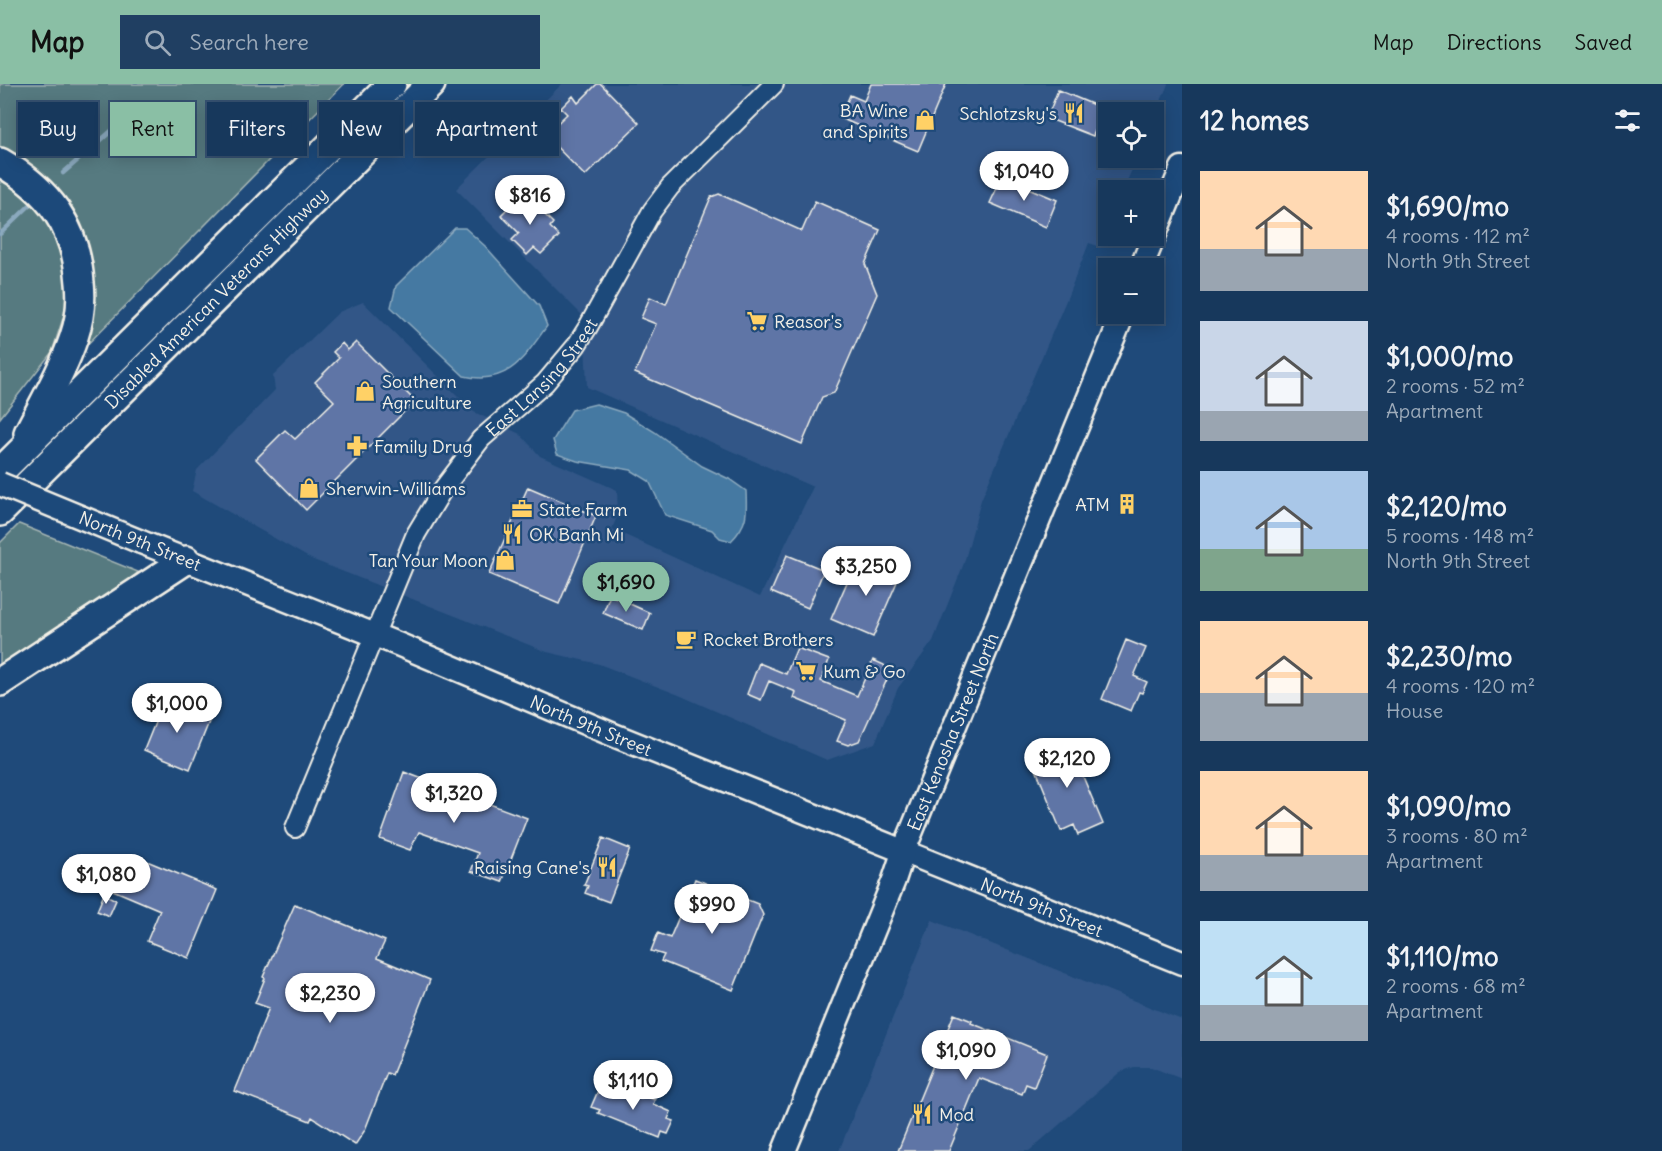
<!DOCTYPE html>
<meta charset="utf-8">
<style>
body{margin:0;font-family:Delius,sans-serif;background:#203f62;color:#f1f3f6;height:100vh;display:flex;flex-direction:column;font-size:22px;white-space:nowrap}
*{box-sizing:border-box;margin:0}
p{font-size:20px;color:#9eacbb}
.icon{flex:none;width:33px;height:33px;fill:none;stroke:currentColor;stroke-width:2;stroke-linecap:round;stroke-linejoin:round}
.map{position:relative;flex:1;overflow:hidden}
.panel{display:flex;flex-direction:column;background:#17385c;width:480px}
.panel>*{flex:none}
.banner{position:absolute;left:18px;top:18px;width:570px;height:54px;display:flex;gap:12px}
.controls{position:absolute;left:1098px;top:18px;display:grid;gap:12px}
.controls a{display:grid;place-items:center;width:66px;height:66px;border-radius:0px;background:#17385c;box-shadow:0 3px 15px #0003,0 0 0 2px #365272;font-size:30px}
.price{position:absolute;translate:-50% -51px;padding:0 14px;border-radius:21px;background:#fff;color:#222;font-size:20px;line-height:39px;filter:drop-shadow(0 2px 3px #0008)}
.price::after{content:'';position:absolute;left:50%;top:36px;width:18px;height:14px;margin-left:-9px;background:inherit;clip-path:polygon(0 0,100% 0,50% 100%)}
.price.active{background:#8abfa5;color:#111}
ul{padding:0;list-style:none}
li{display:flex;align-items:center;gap:18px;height:150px;padding:0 18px}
li span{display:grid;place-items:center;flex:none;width:168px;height:120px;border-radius:0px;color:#555}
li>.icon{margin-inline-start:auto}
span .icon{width:72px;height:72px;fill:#fffc;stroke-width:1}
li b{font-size:26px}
h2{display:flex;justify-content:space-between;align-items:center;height:72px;padding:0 18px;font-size:26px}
.tag{padding:0 21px;border-radius:0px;background:#17385c;box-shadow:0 3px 15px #0003,0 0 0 2px #365272;font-size:21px;line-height:54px}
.tag.active{background:#8abfa5;color:#111}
header{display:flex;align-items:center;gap:36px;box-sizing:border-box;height:84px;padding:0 30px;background:#8abfa5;color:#111}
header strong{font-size:28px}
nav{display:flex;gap:33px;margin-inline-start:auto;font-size:21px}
.search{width:420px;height:54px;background:#203f62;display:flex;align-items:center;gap:15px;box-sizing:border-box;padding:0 21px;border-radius:0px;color:#9eacbb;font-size:22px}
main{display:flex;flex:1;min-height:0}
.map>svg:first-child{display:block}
.built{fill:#325787}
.green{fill:#577a80;stroke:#a6b6b4;stroke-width:1.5}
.water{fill:#4579a2;stroke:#8ba9be;stroke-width:1.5}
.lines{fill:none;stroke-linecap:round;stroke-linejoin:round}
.stream{stroke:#8ba9be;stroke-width:4.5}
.building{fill:#5f75a6;stroke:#f4f1e8;stroke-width:1.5}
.minor-casing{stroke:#f4f1e8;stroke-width:22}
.major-casing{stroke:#f4f1e8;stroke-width:27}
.highway-casing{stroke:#f4f1e8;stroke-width:32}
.minor{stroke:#1f4a7a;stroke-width:18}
.major{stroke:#1f4a7a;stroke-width:22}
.highway{stroke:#1f4a7a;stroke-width:27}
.major-bridge-casing{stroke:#f4f1e8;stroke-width:27;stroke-linecap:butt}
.major-bridge{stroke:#1f4a7a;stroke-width:22}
.labels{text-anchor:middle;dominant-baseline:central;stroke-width:5;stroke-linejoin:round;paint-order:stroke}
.poi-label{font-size:18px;fill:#f4f1e8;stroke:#1f4a7a;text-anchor:start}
.street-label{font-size:18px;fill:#f4f1e8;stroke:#1f4a7a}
</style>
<header>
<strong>Map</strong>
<div class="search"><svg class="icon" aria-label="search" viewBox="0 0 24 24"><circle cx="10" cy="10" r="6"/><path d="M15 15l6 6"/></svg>Search here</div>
<nav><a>Map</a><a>Directions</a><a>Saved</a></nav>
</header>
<main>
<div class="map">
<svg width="1182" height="1067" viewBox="0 0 1182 1067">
<rect width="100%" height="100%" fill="#1f4a7a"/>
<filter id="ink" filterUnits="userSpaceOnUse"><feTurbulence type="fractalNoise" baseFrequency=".0167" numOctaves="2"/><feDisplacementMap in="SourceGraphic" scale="12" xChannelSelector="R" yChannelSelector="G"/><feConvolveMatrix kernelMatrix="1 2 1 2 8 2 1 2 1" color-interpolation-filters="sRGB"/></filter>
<g filter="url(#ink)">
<path class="built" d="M562 0H1168L1154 34V28H1108V74H1137L1123 106H1108V144L1101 163 1089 159 1067 214 981 416 964 479 933 557 898 604 875 659 827 676 679 611 599 580 547 568 311 475 192 407 197 386 275 306 273 292 339 228 363 218 474 328 520 350 540 372 617 406 618 430 612 445 760 513 813 403 587 303 584 233 456 105Z
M932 836 1182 936V995L1151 983H1134L1120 988 1029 1067H839Z"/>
<path class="green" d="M0 0H344L72 276 85 176 0 71Z
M0 96 20 107 48 138 68 186 65 228 52 268 0 334Z
M19 440 138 488 127 500 0 584V459Z"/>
<path class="water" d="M455 144H465L485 162 539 222 547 242C524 274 508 302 464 292L391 223 396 202Z
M596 320 624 329 655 348 702 382 729 395 746 407C747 429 748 440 731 457L720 454 712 446 665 431 649 397 631 386 577 377 557 370 553 356 572 326Z"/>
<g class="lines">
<path class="stream" d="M63 89 139 23
M0 150 29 122"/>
</g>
<path class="building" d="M597 0H601L639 39 585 92 545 51 567 30 561 24 573 12 578 19Z
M871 0H946L918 67 840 34 850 11 864 17Z
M1058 6 1099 23 1097 28 1102 30 1093 52 1047 34Z
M1002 93 1057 116 1046 143 990 119Z
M523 109 553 139 550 143 559 152 541 170 534 164 527 171 512 156 519 149 501 131Z
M719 110 802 147 815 117 880 146 865 180 877 210 834 309 822 313 802 360 635 289 656 240 641 234 650 213 666 220 711 113Z
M356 258 415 317 306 426 256 375 285 346 295 355 334 317 315 298 339 274 333 268 342 259 348 266Z
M528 403 596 432 559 520 489 490Z
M787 471 824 486 808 524 771 508Z
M858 473 900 491 873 553 831 535Z
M610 511 650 529 643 546 603 529Z
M1126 556 1146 564 1134 592 1147 598 1142 609 1139 608 1131 627 1102 615Z
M797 564 829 576 821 597 857 612 873 576 884 581 889 591 859 657 848 661 837 657 846 636 794 614 796 608 769 597 761 616 747 610 759 579 786 590Z
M165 614 211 633 190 685 144 666Z
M1068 657 1103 740 1078 751 1074 741 1061 747 1031 673Z
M404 688 527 734 502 798 471 787 478 769 419 748 410 766 380 755Z
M603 754 630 765 609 818 585 809 588 802 584 801Z
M142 775 217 806 189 874 147 857 160 826 113 806 120 789 134 795Z
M695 795 758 820 763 831 733 906 661 877 664 871 651 867 658 849 670 854Z
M104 810 116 816 109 832 97 827Z
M295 820 385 857 377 874 430 896 392 991 387 989 365 1046 355 1061 312 1033 310 1037 235 1007 269 924 255 919 265 894 263 893Z
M954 930 972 937 971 939 1047 970 1034 1003 1026 1000 1022 1010 979 994 949 1067H898Z
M601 1000 609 1003 610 1001 641 1014 642 1011 655 1016 653 1020 671 1028 668 1035 674 1037 668 1050 662 1048 660 1054 598 1029 600 1026 591 1023Z"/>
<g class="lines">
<g class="minor-casing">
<g id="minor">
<path id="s1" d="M295 744 416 450 443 405 481 355 545 299 576 262 588 243 652 127 670 103 774 0"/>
</g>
</g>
<g class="major-casing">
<g id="major">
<path d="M1141 184 1182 84"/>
<path id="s2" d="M141 458 400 561 611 650 1182 879"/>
<path id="s3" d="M784 1067 894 796 904 766 1123 230"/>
</g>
</g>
<g class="highway-casing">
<g id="highway">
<path d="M0 78C49 106 76 142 80 199 82 217 80 235 74 253 63 286 44 318 28 349"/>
<path d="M0 388 392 0"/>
<path id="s4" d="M0 428 431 0"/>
<path d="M0 598 186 476"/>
</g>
</g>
<use href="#minor" class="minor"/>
<use href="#major" class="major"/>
<use href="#highway" class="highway"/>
<g class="major-bridge-casing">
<path id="major-bridge" d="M0 400 141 458"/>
</g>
<use href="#major-bridge" class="major-bridge"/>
</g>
</g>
<defs>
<g id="restaurant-bare" transform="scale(1.62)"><path d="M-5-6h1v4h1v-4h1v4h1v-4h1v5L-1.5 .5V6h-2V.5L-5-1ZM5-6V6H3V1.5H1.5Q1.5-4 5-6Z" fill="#ffd166" stroke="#1f4a7a" stroke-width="2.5" paint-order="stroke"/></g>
<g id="shop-bare" transform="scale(1.62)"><path d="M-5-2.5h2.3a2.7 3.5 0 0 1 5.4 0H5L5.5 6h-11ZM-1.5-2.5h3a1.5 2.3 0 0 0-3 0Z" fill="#ffd166" stroke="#1f4a7a" stroke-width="2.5" paint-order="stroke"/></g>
<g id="supermarket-bare" transform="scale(1.62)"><path d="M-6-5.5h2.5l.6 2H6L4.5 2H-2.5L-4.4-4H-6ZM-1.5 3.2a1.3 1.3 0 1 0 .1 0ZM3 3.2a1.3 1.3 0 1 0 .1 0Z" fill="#ffd166" stroke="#1f4a7a" stroke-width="2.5" paint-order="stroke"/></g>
<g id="pharmacy-bare" transform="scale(1.62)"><path d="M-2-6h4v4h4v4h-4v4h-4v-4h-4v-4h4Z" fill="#ffd166" stroke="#1f4a7a" stroke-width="2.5" paint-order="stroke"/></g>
<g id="building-bare" transform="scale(1.62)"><path d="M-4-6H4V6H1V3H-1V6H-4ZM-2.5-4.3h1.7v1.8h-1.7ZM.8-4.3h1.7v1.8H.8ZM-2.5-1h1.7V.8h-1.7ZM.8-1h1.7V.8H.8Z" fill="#ffd166" stroke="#1f4a7a" stroke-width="2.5" paint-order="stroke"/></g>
<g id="office-bare" transform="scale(1.62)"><path d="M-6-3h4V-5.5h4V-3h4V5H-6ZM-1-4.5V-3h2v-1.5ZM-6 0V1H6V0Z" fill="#ffd166" stroke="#1f4a7a" stroke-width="2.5" paint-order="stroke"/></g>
<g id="cafe-bare" transform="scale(1.62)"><path d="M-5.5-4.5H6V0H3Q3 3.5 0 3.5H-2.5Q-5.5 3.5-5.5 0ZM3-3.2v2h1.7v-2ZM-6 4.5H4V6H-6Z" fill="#ffd166" stroke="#1f4a7a" stroke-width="2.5" paint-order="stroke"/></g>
</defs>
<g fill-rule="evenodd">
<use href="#restaurant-bare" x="1074" y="29"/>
<use href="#shop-bare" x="925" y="36"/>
<use href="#supermarket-bare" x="757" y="237"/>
<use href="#shop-bare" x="365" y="307"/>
<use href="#pharmacy-bare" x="357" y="362"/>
<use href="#shop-bare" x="309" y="404"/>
<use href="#building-bare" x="1127" y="420"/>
<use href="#office-bare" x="522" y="425"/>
<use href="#restaurant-bare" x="512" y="450"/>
<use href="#shop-bare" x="505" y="476"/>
<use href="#cafe-bare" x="686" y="555"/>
<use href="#supermarket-bare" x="806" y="587"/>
<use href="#restaurant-bare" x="607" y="783"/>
<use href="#restaurant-bare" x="922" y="1030"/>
</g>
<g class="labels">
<g class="poi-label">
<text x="908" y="26" text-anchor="end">BA Wine<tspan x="908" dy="21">and Spirits</tspan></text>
<text x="1057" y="29" text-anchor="end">Schlotzsky's</text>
<text x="774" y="237">Reasor's</text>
<text x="382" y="297">Southern<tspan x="382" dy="21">Agriculture</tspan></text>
<text x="374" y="362">Family Drug</text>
<text x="326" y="404">Sherwin-Williams</text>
<text x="1110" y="420" text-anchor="end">ATM</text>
<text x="539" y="425">State Farm</text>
<text x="529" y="450">OK Banh Mi</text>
<text x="488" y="476" text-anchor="end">Tan Your Moon</text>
<text x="703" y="555">Rocket Brothers</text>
<text x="823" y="587">Kum &amp; Go</text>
<text x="590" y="783" text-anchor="end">Raising Cane's</text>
<text x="939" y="1030">Mod</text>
</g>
<g class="street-label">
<text stroke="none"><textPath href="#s4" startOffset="304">Disabled American Veterans Highway</textPath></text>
<text stroke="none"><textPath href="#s1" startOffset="520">East Lansing Street</textPath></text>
<text transform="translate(140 457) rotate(22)">North 9th Street</text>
<text stroke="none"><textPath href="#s2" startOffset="486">North 9th Street</textPath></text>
<text stroke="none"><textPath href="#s3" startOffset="452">East Kenosha Street North</textPath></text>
<text stroke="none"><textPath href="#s2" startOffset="972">North 9th Street</textPath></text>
</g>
</g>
</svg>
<div class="controls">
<a><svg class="icon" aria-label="locate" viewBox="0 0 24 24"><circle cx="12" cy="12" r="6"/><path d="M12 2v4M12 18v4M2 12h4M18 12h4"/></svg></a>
<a>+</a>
<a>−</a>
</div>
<b class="price" style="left:1024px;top:118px">$1,040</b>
<b class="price" style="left:530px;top:142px">$816</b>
<b class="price" style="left:866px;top:513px">$3,250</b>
<b class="price active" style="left:626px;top:529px">$1,690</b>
<b class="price" style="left:177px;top:650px">$1,000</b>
<b class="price" style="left:1067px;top:705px">$2,120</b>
<b class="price" style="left:454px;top:740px">$1,320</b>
<b class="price" style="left:106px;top:821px">$1,080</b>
<b class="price" style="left:712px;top:851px">$990</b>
<b class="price" style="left:330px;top:940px">$2,230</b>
<b class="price" style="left:966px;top:997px">$1,090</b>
<b class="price" style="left:633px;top:1027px">$1,110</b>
<div class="banner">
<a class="tag">Buy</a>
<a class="tag active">Rent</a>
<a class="tag">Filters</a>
<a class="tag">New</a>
<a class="tag">Apartment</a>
</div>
</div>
<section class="panel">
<h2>12 homes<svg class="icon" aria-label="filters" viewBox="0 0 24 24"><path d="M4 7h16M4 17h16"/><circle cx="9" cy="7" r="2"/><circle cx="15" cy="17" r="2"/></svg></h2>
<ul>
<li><span style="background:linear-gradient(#ffd9b3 65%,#9aa5b1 0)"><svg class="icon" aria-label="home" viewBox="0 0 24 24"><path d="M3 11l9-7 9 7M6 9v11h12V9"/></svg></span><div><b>$1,690/mo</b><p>4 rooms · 112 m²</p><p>North 9th Street</p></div></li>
<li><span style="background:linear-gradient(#c9d6e8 75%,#9aa5b1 0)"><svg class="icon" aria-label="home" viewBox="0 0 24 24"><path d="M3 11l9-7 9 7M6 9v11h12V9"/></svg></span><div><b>$1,000/mo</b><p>2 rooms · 52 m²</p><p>Apartment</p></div></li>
<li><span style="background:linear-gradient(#a9c7e8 65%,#7fa58c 0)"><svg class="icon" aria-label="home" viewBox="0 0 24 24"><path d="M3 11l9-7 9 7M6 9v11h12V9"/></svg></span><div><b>$2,120/mo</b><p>5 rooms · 148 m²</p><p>North 9th Street</p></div></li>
<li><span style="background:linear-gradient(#ffd9b3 60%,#9aa5b1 0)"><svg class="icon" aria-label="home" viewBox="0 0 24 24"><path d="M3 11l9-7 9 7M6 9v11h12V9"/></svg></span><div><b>$2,230/mo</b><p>4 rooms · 120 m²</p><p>House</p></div></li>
<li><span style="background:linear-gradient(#ffd9b3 70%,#9aa5b1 0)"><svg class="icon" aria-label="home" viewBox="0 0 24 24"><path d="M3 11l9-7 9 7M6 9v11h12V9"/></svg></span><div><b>$1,090/mo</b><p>3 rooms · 80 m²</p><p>Apartment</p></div></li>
<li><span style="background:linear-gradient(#bfe0f5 70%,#9aa5b1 0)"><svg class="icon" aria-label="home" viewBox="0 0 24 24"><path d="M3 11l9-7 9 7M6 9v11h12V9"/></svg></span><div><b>$1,110/mo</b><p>2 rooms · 68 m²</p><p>Apartment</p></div></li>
</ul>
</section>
</main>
